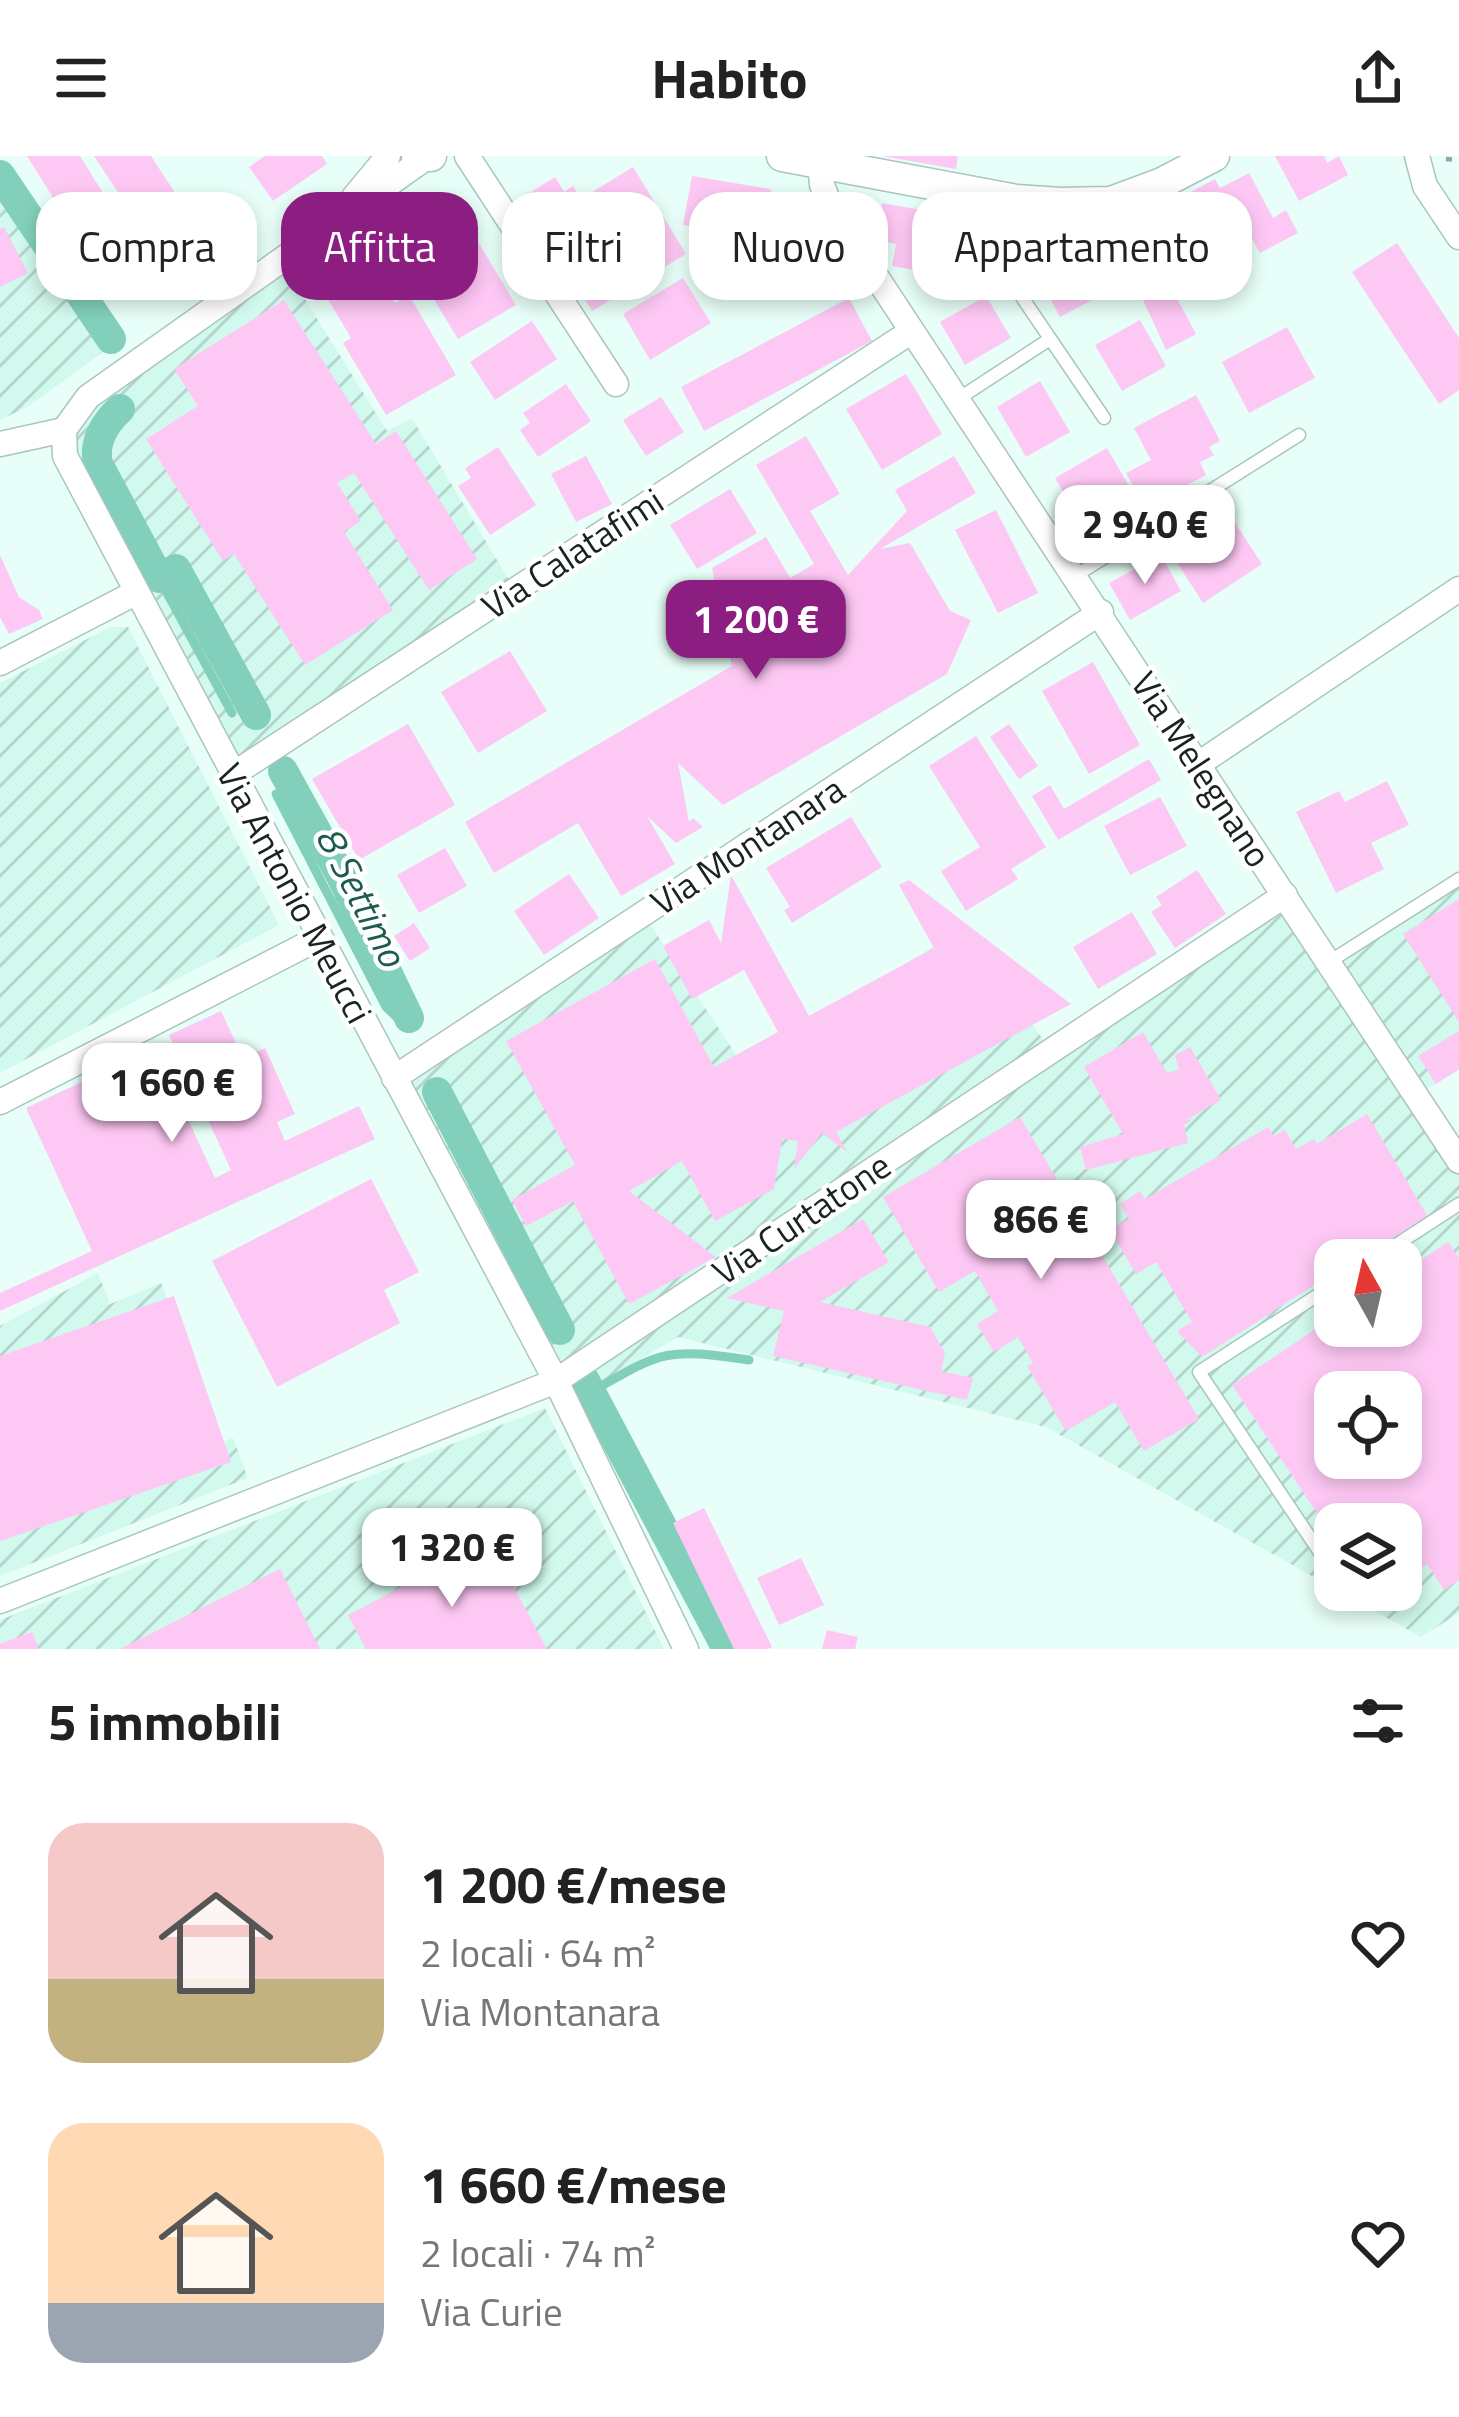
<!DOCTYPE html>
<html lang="it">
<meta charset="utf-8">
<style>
body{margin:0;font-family:"Titillium Web",sans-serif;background:#f6f6f6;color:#222;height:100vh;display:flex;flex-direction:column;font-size:45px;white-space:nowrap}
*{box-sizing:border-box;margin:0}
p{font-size:39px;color:#767676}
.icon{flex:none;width:66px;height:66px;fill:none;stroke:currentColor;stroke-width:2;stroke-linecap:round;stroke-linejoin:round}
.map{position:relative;height:1493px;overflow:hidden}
.drawer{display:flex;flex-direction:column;background:#fff;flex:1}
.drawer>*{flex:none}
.top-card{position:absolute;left:36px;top:36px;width:1389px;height:108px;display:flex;gap:24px}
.needle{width:78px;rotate:352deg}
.fabs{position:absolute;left:1314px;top:1083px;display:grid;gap:24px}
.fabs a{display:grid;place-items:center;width:108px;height:108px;border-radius:24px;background:#fff;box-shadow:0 6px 18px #0003;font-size:60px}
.price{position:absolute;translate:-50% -102px;padding:0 27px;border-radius:24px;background:#fff;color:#222;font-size:39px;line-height:78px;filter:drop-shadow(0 3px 6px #0008)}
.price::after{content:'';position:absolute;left:50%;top:72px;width:36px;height:27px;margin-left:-18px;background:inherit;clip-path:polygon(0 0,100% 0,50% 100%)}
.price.selected{background:#8c1e81;color:#fff}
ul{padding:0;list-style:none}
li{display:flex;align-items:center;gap:36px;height:300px;padding:0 48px}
li span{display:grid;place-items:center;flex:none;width:336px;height:240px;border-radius:36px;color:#555}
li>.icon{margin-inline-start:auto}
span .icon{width:144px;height:144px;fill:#fffc;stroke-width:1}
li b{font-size:51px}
h2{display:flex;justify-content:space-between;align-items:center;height:144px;padding:0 48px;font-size:51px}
.pill{padding:0 42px;border-radius:36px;background:#fff;box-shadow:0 6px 18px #0003;font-size:42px;line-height:108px}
.pill.selected{background:#8c1e81;color:#fff}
header{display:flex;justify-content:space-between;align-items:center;height:156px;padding:0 48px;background:#fff;font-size:54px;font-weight:700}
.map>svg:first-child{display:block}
.industrial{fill:url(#industrial-furrows);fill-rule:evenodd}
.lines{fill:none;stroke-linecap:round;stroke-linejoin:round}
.stream{stroke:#82d0bb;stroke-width:9}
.canal{stroke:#82d0bb;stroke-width:30}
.building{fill:#fec8f4;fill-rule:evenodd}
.service-casing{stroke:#a9c6bd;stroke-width:15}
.minor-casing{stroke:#a9c6bd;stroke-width:27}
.tertiary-casing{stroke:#a9c6bd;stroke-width:33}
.path{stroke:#92a5a0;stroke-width:4.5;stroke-dasharray:6 9;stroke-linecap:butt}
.service{stroke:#fff;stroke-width:12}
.minor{stroke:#fff;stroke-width:24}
.tertiary{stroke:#fff;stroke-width:30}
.labels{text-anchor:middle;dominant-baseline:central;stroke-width:9;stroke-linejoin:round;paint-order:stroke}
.street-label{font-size:36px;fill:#192421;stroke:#fff}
.water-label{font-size:39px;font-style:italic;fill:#1c5b4d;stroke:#fff}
</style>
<header><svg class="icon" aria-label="menu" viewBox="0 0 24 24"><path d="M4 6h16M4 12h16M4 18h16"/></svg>Habito<svg class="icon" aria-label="share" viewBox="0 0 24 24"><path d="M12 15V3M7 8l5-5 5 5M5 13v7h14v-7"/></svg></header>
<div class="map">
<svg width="1459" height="1493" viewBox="0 0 1459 1493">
<defs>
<pattern id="industrial-furrows" width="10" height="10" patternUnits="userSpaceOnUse" patternTransform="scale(3)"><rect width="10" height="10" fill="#d2f9ed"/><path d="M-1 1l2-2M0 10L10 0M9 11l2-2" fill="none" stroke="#b4d5cb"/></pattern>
</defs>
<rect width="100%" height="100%" fill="#e7fff8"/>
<path class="industrial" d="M0 28 107 193 29 250 0 264Z
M285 111 387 275 412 262 509 424 234 609 82 320 71 277 84 255Z
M111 471H128L279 769 0 917V527Z
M1459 726V913L1424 935 1459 993V1457L1421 1481 1337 1434H1401V1368H1335V1433L1046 1271 678 1181 574 1242 406 927 650 768 746 914 964 770 1053 898 1286 749 1327 812ZM1335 1104H1401V1170H1335ZM1335 1236H1401V1302H1335Z
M98 1117 110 1148 161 1127 223 1286 233 1282 248 1322 0 1420V1170Z
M545 1252 664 1493H0V1464Z"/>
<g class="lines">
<path class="stream" d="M159 422 232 557
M276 638 386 851 401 865
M591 1236C664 1194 665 1192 749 1204"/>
<path class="canal" d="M0 19 111 183
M120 253C105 267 93 286 98 308L159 422 176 413 256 559
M283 615 341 720 409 862
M437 936 560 1174
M585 1225 727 1493"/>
</g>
<path class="building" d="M27 0H80L152 116 114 139Z
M94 0H151L205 83 166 109Z
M265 0H322L327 8 273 45 249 11Z
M882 0H958L956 13Z
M1275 0H1324L1327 7 1339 0 1348 19 1299 45Z
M633 11 686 98 592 155 523 41 555 21 564 36 573 30 581 43Z
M1249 17 1273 62 1286 54 1298 77 1260 97 1241 63 1216 76 1209 63 1151 94 1196 178 1166 194 1133 122 1060 161 1028 102 1055 87 1061 99 1084 86 1087 92 1215 23 1220 32Z
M692 20 770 33 782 52 780 63 792 66 817 106 776 131 743 79 683 69Z
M451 41 516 149 458 183 393 76Z
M882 47 985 65 977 105 964 103 961 122 892 110 896 88 875 84Z
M4 71 28 117 0 131V73Z
M1397 87 1459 182V234L1439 248 1352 116Z
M374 110 395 147 409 139 456 219 386 259 343 187 351 182 325 138Z
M683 122 711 167 650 204 623 158Z
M986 140 1011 182 965 209 940 166Z
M849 142 872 185 704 275 681 231Z
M284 144 376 288 396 275 477 403 429 434 354 317 337 327 361 365 344 376 393 454 305 509 234 398 223 405 146 283 198 250 174 213Z
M1140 164 1166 210 1122 235 1095 189Z
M532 165 557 203 495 244 470 206Z
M1287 171 1315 222 1249 257 1222 206Z
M906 218 942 278 882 314 846 253Z
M1040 225 1070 276 1026 301 997 251Z
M566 228 591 265 538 301 520 274 530 267 523 257Z
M1196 239 1220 285 1209 291 1214 299 1200 306 1206 319 1145 351 1126 317 1151 304 1134 272Z
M661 241 684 276 646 300 623 264Z
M806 280 840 338 810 355 848 419 907 355 895 334 954 300 976 337 880 393 910 387 950 455 971 464 947 518 723 649 678 607 689 666 693 662 703 671 676 687 647 660 675 708 621 740 578 667 494 717 465 666 732 510 712 412 766 381 790 422 814 408 756 309Z
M498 291 536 349 490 379 458 330 471 322 465 312Z
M1107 292 1144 356 1092 385 1055 322Z
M586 300 612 348 576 366 551 318Z
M730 333 757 377 697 413 670 369Z
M996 354 1038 437 998 457 955 374Z
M1235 367 1262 408 1203 447 1176 405Z
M0 399 19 441 39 454 43 463 9 478 0 461Z
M1161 399 1181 435 1130 464 1109 427Z
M510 495 547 555 478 597 441 536Z
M1093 506 1140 589 1089 618 1042 535Z
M408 568 455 649 359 704 312 623Z
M1009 568 1038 610 1019 623 990 581Z
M976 580 1046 691 1011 713 1018 723 966 755 941 715 980 691 929 610Z
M1149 603 1161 624 1058 684 1032 640 1050 629 1064 653Z
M1387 625 1409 669 1371 687 1384 713 1336 737 1296 656 1339 635 1345 646Z
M1160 641 1187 690 1130 719 1104 670Z
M851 661 882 711 792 767 784 754 790 751 766 712Z
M445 692 467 730 419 757 397 719Z
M1197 714 1226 758 1175 792 1151 756 1162 749 1156 741Z
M569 718 599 762 544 799 514 755Z
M731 719 809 860 934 792 899 729 909 724 1071 848 836 976 847 996 822 977 794 1013 798 985 782 983 774 1033 715 1065 682 1005 629 1035 716 1101 629 1148 573 1045 526 1070 512 1044 575 1009 506 885 655 803 714 911 778 876 744 814 692 843 663 790 709 764 721 787Z
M1459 743V866L1403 778Z
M1132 756 1157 798 1098 833 1073 791Z
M414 767 430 792 410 805 394 780Z
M221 855 243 902 265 892 295 958 277 966 285 985 359 950 375 983 0 1155V1137L92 1095 26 952 155 892 215 1022 231 1014 169 879Z
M1459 875V913L1436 928 1418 900Z
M1143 876 1167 917 1179 914 1175 899 1190 891 1221 944 1186 964 1193 963 1184 969 1188 987 1086 1014 1080 991 1123 978 1084 911Z
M1367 958 1428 1061 1355 1104H1335V1116L1202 1201 1177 1175 1192 1166 1156 1106 1136 1118 1110 1074 1129 1063 1120 1048 1140 1035 1145 1043 1268 971 1274 980 1285 974 1296 993 1314 983 1317 988Z
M1020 961 1199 1263 1144 1295 1115 1246 1066 1275 1027 1210 1033 1207 1018 1181 994 1196 977 1168 998 1155 975 1115 939 1136 883 1041Z
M371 1023 419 1116 384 1134 400 1167 277 1231 212 1105Z
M863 1063 889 1106 820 1146 930 1171 945 1197 941 1215 973 1222 967 1244 773 1200 784 1155 727 1142Z
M1448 1086 1459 1102V1424L1444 1434 1427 1408 1401 1425V1368H1335V1384L1232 1229 1335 1160V1170H1401V1117ZM1335 1236H1401V1302H1335Z
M174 1140 231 1306 0 1385V1200Z
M704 1352 772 1491 768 1493H734L673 1367Z
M489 1385 547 1493H366L348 1459Z
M801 1402 824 1449 779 1469 757 1422Z
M280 1413 320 1493H120Z
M827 1474 858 1481 855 1493H822Z
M32 1476 39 1493H0V1488Z"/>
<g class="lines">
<g class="service-casing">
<path id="service" d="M1009 122 1104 262
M958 243 1050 183
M1075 420 1299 279
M1329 806 1459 723
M1373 1104 1459 1048
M1335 1128 1199 1216 1321 1398 1335 1406
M1381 1434 1391 1440"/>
</g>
<g class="minor-casing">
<path id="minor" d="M467 0 616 228
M1417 0 1425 30 1459 81
M427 1 88 241 64 274 65 300 556 1225 686 1493
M820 7 822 29 831 52 1459 1005
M354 41 388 0
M0 288 64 274
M0 507 135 437
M1197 609 1459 433
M232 619 912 175
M394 922 1101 456
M0 946 319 782
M0 1445 556 1225 1285 739"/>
</g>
<g class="tertiary-casing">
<path id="tertiary" d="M417 0H431
M782 0 1016 44 1060 47 1111 46 1162 27 1214 0"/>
</g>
<path class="path" d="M1446 3 1459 4"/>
<use href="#service" class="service"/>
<use href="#minor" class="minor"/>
<use href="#tertiary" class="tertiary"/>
</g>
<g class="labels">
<g class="street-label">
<text transform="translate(572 397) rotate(-33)">Via Calatafimi</text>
<text transform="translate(1202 613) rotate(57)">Via Melegnano</text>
<text transform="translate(747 689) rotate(-33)">Via Montanara</text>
<text transform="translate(295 737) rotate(62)">Via Antonio Meucci</text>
<text transform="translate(801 1062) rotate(-34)">Via Curtatone</text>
</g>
<g class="water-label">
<text transform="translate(362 740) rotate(63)">8 Settimo</text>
</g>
</g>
</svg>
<div class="fabs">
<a><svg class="needle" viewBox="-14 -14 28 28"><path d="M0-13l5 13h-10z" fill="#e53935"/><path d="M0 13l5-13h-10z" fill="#767676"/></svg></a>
<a><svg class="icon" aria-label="locate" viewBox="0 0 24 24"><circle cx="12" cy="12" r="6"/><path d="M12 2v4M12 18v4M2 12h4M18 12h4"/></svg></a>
<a><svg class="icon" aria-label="layers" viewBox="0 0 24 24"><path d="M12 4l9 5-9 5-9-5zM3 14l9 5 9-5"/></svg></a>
</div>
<b class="price" style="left:1145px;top:431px">2 940 €</b>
<b class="price selected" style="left:756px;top:526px">1 200 €</b>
<b class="price" style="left:172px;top:989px">1 660 €</b>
<b class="price" style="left:1041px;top:1126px">866 €</b>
<b class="price" style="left:452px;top:1454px">1 320 €</b>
<div class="top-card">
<a class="pill">Compra</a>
<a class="pill selected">Affitta</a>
<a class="pill">Filtri</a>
<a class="pill">Nuovo</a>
<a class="pill">Appartamento</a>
</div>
</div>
<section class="drawer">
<h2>5 immobili<svg class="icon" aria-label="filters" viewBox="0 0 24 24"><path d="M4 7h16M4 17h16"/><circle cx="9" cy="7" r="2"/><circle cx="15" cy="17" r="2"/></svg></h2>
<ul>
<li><span style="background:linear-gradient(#f6c9c9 65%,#c2b280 0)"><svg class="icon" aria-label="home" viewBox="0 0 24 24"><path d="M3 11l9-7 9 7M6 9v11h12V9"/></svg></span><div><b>1 200 €/mese</b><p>2 locali · 64 m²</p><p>Via Montanara</p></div><svg class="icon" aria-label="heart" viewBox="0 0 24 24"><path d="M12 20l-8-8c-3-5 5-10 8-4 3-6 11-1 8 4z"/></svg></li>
<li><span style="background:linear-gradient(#ffd9b3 75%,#9aa5b1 0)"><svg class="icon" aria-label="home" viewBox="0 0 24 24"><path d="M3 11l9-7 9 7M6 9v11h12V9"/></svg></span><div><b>1 660 €/mese</b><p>2 locali · 74 m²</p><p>Via Curie</p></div><svg class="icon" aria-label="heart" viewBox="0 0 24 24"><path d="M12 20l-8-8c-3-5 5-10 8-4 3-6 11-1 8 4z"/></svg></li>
</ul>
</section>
